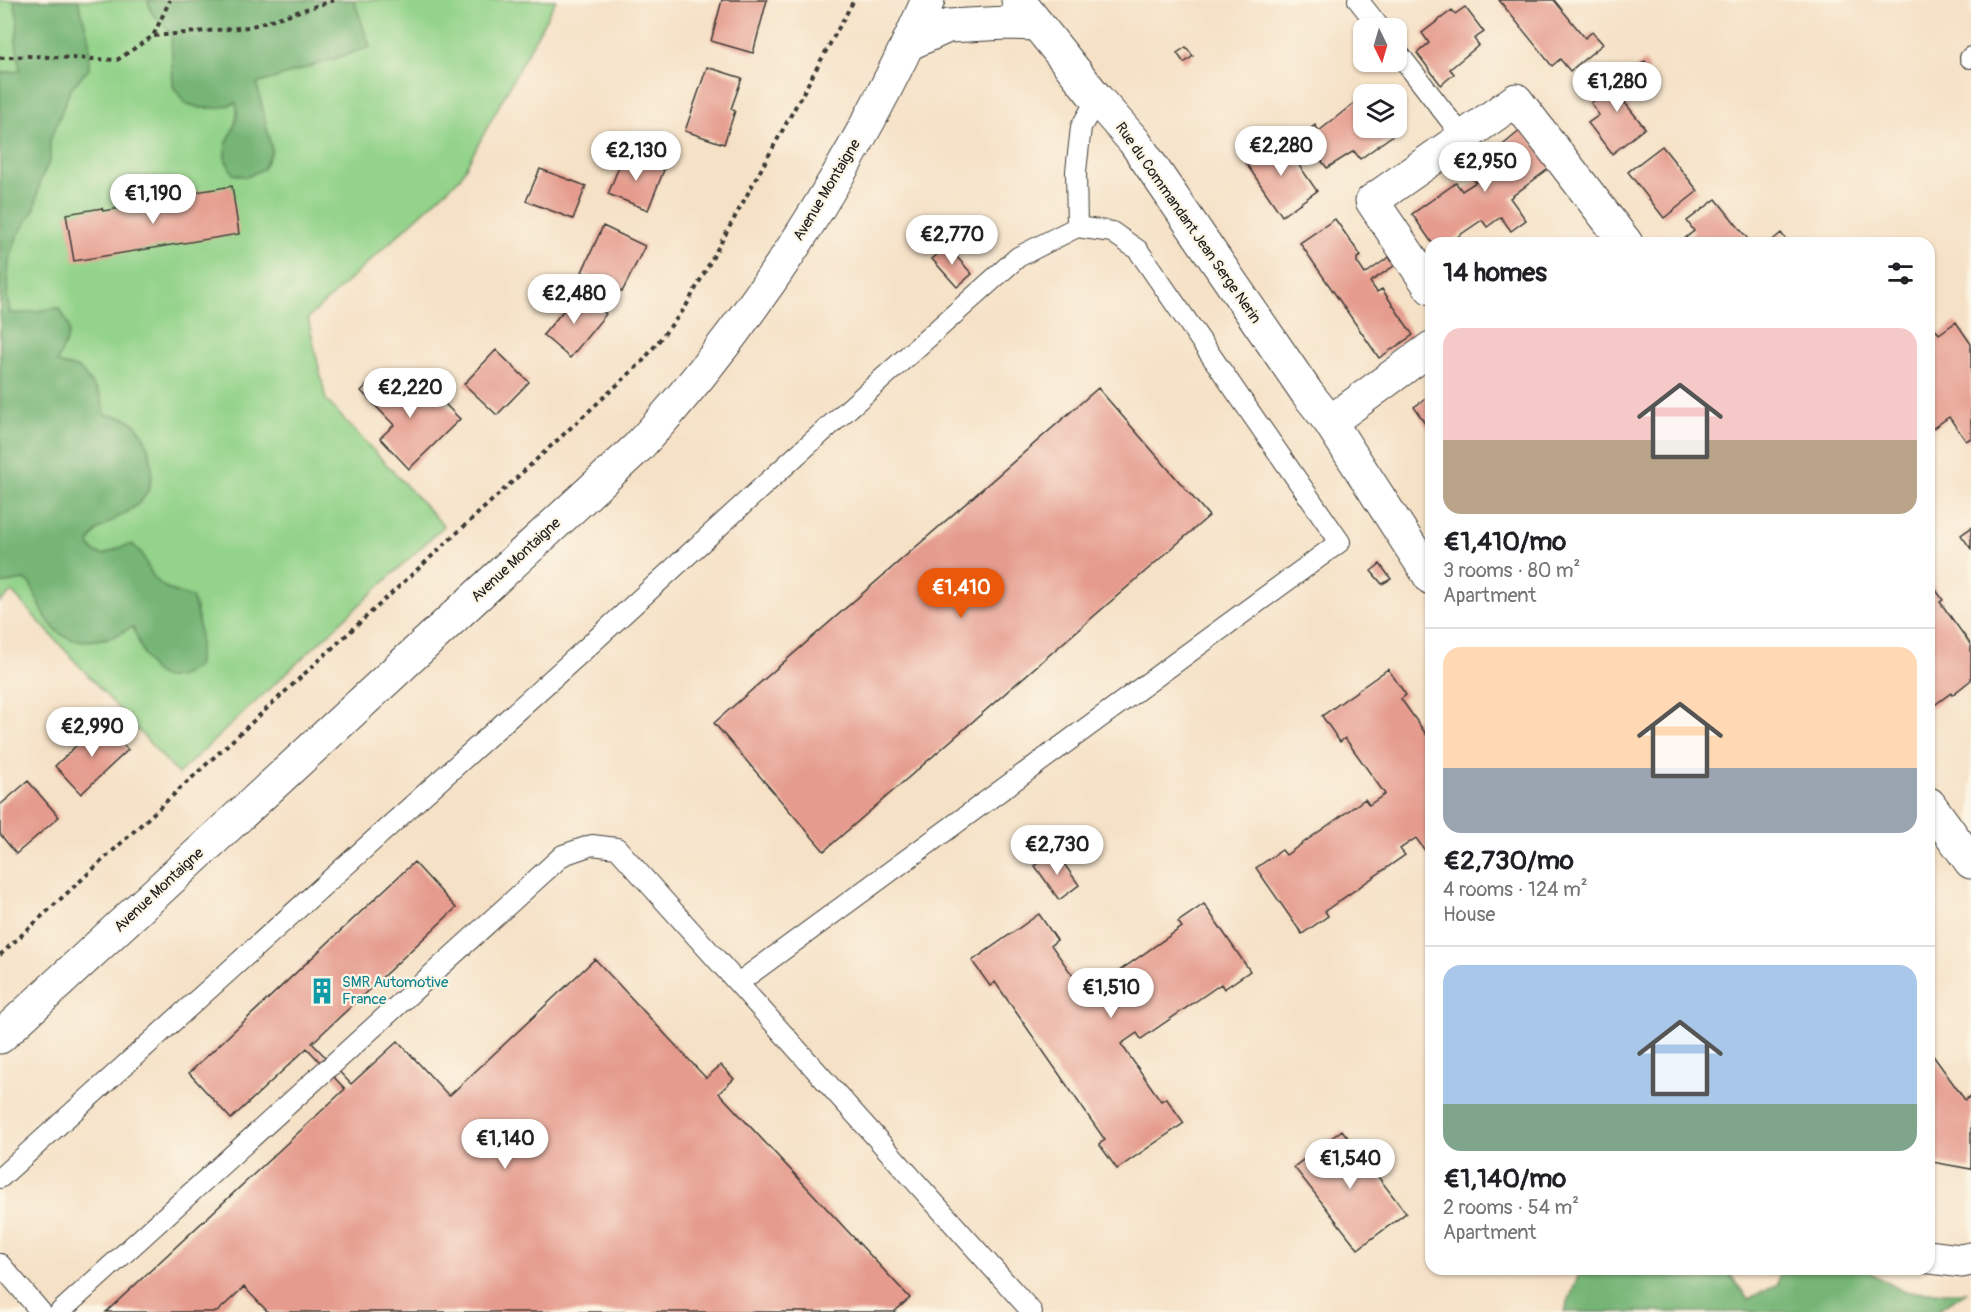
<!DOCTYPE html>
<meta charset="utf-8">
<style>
body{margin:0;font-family:Pangolin,sans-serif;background:#f2f2f2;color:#202124;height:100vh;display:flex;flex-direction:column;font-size:22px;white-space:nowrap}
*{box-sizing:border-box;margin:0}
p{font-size:20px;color:#757577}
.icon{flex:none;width:33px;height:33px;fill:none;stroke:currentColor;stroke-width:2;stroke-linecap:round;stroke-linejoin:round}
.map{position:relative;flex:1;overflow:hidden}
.sheet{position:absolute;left:1425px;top:237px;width:510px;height:1038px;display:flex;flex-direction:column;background:#fff;border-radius:18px;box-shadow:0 2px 4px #0004}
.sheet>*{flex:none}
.needle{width:39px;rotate:175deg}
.tools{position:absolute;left:1353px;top:18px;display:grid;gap:12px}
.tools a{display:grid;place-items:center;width:54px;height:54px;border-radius:12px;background:#fff;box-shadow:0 2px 4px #0004;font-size:30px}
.price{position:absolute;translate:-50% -51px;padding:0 14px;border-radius:21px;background:#fff;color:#222;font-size:20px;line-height:39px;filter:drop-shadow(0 2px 3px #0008)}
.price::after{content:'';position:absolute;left:50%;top:36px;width:18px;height:14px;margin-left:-9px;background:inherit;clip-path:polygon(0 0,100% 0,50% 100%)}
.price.active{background:#ea580c;color:#fff}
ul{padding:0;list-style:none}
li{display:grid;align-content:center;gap:12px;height:318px;padding:0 18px}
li+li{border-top:2px solid #e0e0e0}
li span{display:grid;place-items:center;height:186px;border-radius:18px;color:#555}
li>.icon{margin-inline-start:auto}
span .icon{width:108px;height:108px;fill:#fffc;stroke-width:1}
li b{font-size:26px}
h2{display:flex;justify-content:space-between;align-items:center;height:72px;padding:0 18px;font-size:26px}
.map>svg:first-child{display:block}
.green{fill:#93d38a;stroke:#587853;stroke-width:1.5}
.forest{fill:#76b576;stroke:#496849;stroke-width:1.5}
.building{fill:#e59c8e}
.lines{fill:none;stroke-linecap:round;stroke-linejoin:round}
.lane-casing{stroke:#3d3a36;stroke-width:22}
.street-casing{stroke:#3d3a36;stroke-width:35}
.secondary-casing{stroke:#3d3a36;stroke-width:35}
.primary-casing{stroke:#3d3a36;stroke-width:35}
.path{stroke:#3d3a36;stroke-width:4;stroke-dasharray:4.5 4.5;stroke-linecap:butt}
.lane{stroke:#fff;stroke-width:20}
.street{stroke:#fff;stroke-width:33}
.secondary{stroke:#fff;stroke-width:33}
.primary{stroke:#fff;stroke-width:33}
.labels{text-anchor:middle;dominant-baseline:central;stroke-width:4.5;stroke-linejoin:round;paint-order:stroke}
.street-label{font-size:15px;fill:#1c1c1c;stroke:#fcf5e5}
.culture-label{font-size:15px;fill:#0d838f;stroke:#fcf5e5;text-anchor:start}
</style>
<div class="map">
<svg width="1971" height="1312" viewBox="0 0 1971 1312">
<rect width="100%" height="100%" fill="#fcf5e5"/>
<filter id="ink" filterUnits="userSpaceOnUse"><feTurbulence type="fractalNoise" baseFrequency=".0167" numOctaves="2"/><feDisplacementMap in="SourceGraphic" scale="12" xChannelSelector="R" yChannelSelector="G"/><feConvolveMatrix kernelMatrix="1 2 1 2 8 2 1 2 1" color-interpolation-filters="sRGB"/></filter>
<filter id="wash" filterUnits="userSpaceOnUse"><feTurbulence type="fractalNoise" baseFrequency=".008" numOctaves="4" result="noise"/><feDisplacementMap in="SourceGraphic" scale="24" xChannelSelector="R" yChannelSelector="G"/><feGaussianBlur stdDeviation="1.35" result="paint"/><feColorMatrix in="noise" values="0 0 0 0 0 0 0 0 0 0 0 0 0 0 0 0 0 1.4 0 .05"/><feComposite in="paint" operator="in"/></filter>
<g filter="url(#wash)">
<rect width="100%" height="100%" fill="#f5e1c6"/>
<path class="green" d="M0 0H556L460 178 308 318 326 400 444 526 178 774 12 592 0 602Z"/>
<path class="forest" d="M14 0H78L89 39V69L71 88 50 141V160L40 181 35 208 17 237 9 261 7 294 10 313C26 315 42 309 59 308 78 336 66 335 57 363L80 369 101 396 105 415C121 416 132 417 141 432 149 446 154 464 151 481 144 518 94 518 89 545L95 552 103 555 118 548 132 544C147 557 142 557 151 572 159 588 176 593 192 597 200 619 202 644 197 667 155 697 146 661 133 627 125 629 120 635 112 637 58 650 49 628 30 583L24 580 0 584V73L20 71 16 41 18 21Z
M148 0H354L370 47 257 84 272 151 263 169 247 177 233 174C231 170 228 165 226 161 220 141 242 127 236 103L218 108H200L185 103 173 86 171 34 151 12Z
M1581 1269H1726L1748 1299 1778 1284 1779 1269H1868L1871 1273 1904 1292H1966L1935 1312H1564Z"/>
<g id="blocks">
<path class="building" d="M722 0H767L753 53 711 41Z
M1499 0H1554L1585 38 1592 32 1603 44 1570 71 1560 59 1552 66Z
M1465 7 1484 32 1474 39 1479 45 1450 69 1454 74 1441 85 1417 53 1429 43 1422 33 1452 10 1455 14Z
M1186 47 1193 56 1184 63 1177 53Z
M1645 61 1650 68 1630 84 1634 89 1622 99 1645 128 1612 154 1588 123 1599 115 1591 103Z
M707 67 742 78 731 109 735 111 724 144 685 131Z
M1364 95V128H1398L1400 130 1360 159 1354 151 1327 168 1302 135 1315 125 1319 131Z
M1522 129 1552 166 1510 198 1526 220 1511 231 1501 217 1487 227 1482 220 1448 243H1432L1412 214 1456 183 1462 191 1476 182 1474 180 1487 170 1481 163Z
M1280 138 1317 191 1282 216 1245 162Z
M1662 146 1698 191 1664 218 1628 172Z
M624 154 664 170 648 210 608 194Z
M540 169 586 186 573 219 526 201Z
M232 186 239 234 74 261 66 214 102 208 103 211 197 196 196 192Z
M1716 199 1751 243H1685L1683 240 1694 231 1687 221Z
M1335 219 1361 256 1357 258V262L1365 274 1389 257 1394 266 1370 282 1377 292 1382 289 1413 335 1379 358 1300 243Z
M603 226 645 246 622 292 582 272Z
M1781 233 1787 241 1785 243H1769Z
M947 246 972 274 957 287 932 259Z
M578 293 606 314 570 358 543 335Z
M1929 320 1939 334 1956 322 1971 344V438L1966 441 1949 417 1929 431Z
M496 350 529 382 497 415 464 384Z
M381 371 413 404 429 388 460 419 409 469 380 438 394 425 361 391Z
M1098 388 1209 516 824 851 714 723Z
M1431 395V433L1414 407Z
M1971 528V549L1961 535Z
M1380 564 1391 579 1382 584 1371 571Z
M1929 580 1943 600 1940 602 1971 645V680L1952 695 1951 693 1929 709Z
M1388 669 1406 695 1401 699 1431 741V859L1416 838 1400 849 1405 855 1325 911 1328 916 1302 934 1256 868 1282 850 1286 855 1365 799 1369 805 1385 794 1345 738 1340 742 1322 716Z
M102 721 128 750 81 794 55 766Z
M28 781 59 817 16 854 0 834V805Z
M1055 851 1079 885 1059 900 1035 866Z
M414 862 456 908 312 1043 351 1084 398 1041 449 1096 595 959 706 1078 721 1065 734 1079 719 1093 910 1298 894 1312H268L244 1287 217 1312H106L345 1089 307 1048 231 1119 189 1073Z
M1204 904 1250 971 1224 989 1221 984 1141 1039 1137 1033 1121 1044 1161 1101 1166 1098 1184 1123 1117 1169 1099 1144 1105 1140 995 982 990 986 972 961 1039 914 1057 940 1051 945 1090 1000 1106 989 1102 983 1182 927 1178 922Z
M1929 1050 1965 1100 1971 1096V1169L1932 1162 1933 1156H1929Z
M1342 1130 1406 1213 1358 1249 1294 1167Z"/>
</g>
</g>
<g filter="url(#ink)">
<use href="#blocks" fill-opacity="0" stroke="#3d3a36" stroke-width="1.5"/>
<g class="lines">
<g class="lane-casing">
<path id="lane" d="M1358 0 1380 28
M1396 50 1463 137
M1970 58 1971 57
M738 983 1340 542 1138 250 1112 232 1077 227
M332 1065 563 855 592 845 617 848 1032 1312
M0 1178 594 641 797 455 1018 257 1077 227 1076 171 1081 127 1097 99
M0 1264 41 1312
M60 1312 327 1069"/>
</g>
<g class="street-casing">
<path id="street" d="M1018 0 1097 99 1134 141 1307 393 1330 422 1431 578
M1431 288 1372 201 1516 100 1626 243
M1330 422 1431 348
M1929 804 1971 862
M1929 1257 1961 1261 1971 1259"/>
</g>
<g class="secondary-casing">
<path id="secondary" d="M908 44 948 26 1007 23 1037 24"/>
</g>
<g class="primary-casing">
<path id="primary" d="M0 1037 638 447C758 316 856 162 928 0"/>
</g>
<path class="path" d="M154 36 249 27 335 0
M0 58 28 56 117 60 153 36 170 0
M0 955 642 362 685 308 854 0"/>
<use href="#lane" class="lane"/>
<use href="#street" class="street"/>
<use href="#secondary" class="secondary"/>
<use href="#primary" class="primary"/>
</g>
</g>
<defs>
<g id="building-bare" transform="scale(2.07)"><path d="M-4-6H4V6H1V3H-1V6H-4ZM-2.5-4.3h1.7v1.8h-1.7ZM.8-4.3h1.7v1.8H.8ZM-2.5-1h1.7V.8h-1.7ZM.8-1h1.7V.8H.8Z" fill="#0f9aa8" stroke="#fcf5e5" stroke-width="2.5" paint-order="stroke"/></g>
</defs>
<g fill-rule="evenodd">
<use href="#building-bare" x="322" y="991"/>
</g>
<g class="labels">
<g class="street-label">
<text transform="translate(827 190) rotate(-59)">Avenue Montaigne</text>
<text transform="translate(1188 223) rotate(55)">Rue du Commandant Jean Serge Nerin</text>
<text transform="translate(516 560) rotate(-43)">Avenue Montaigne</text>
<text transform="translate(159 890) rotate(-43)">Avenue Montaigne</text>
</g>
<g class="culture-label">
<text x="342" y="982">SMR Automotive<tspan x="342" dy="17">France</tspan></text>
</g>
</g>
</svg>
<div class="tools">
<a><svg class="needle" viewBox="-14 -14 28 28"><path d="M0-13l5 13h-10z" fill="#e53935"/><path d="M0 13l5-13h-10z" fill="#757577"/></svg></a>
<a><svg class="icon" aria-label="layers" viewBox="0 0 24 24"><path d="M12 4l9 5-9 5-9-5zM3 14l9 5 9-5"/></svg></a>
</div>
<b class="price" style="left:1617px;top:113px">€1,280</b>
<b class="price" style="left:1281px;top:177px">€2,280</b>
<b class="price" style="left:636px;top:182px">€2,130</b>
<b class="price" style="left:1485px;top:193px">€2,950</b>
<b class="price" style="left:153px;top:225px">€1,190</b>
<b class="price" style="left:952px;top:266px">€2,770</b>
<b class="price" style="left:574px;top:325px">€2,480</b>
<b class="price" style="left:410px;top:419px">€2,220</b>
<b class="price active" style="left:961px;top:619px">€1,410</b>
<b class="price" style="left:92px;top:758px">€2,990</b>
<b class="price" style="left:1057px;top:876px">€2,730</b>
<b class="price" style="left:1111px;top:1019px">€1,510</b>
<b class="price" style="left:505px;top:1170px">€1,140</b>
<b class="price" style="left:1350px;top:1190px">€1,540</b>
<section class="sheet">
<h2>14 homes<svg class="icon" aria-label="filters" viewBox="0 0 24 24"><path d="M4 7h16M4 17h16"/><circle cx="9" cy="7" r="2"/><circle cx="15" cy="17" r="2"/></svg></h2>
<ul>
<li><span style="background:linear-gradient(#f6c9c9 60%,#b9a48a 0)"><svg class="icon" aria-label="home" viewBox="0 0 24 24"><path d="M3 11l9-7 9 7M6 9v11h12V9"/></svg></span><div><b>€1,410/mo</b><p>3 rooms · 80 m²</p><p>Apartment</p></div></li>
<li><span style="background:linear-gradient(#ffd9b3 65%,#9aa5b1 0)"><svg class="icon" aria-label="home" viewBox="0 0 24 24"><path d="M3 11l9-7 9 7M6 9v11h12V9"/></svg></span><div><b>€2,730/mo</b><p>4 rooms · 124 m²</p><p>House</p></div></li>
<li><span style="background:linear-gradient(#a9c7e8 75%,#7fa58c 0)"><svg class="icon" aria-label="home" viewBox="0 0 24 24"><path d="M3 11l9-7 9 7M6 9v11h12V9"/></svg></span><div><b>€1,140/mo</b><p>2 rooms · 54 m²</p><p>Apartment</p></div></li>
</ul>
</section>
</div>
